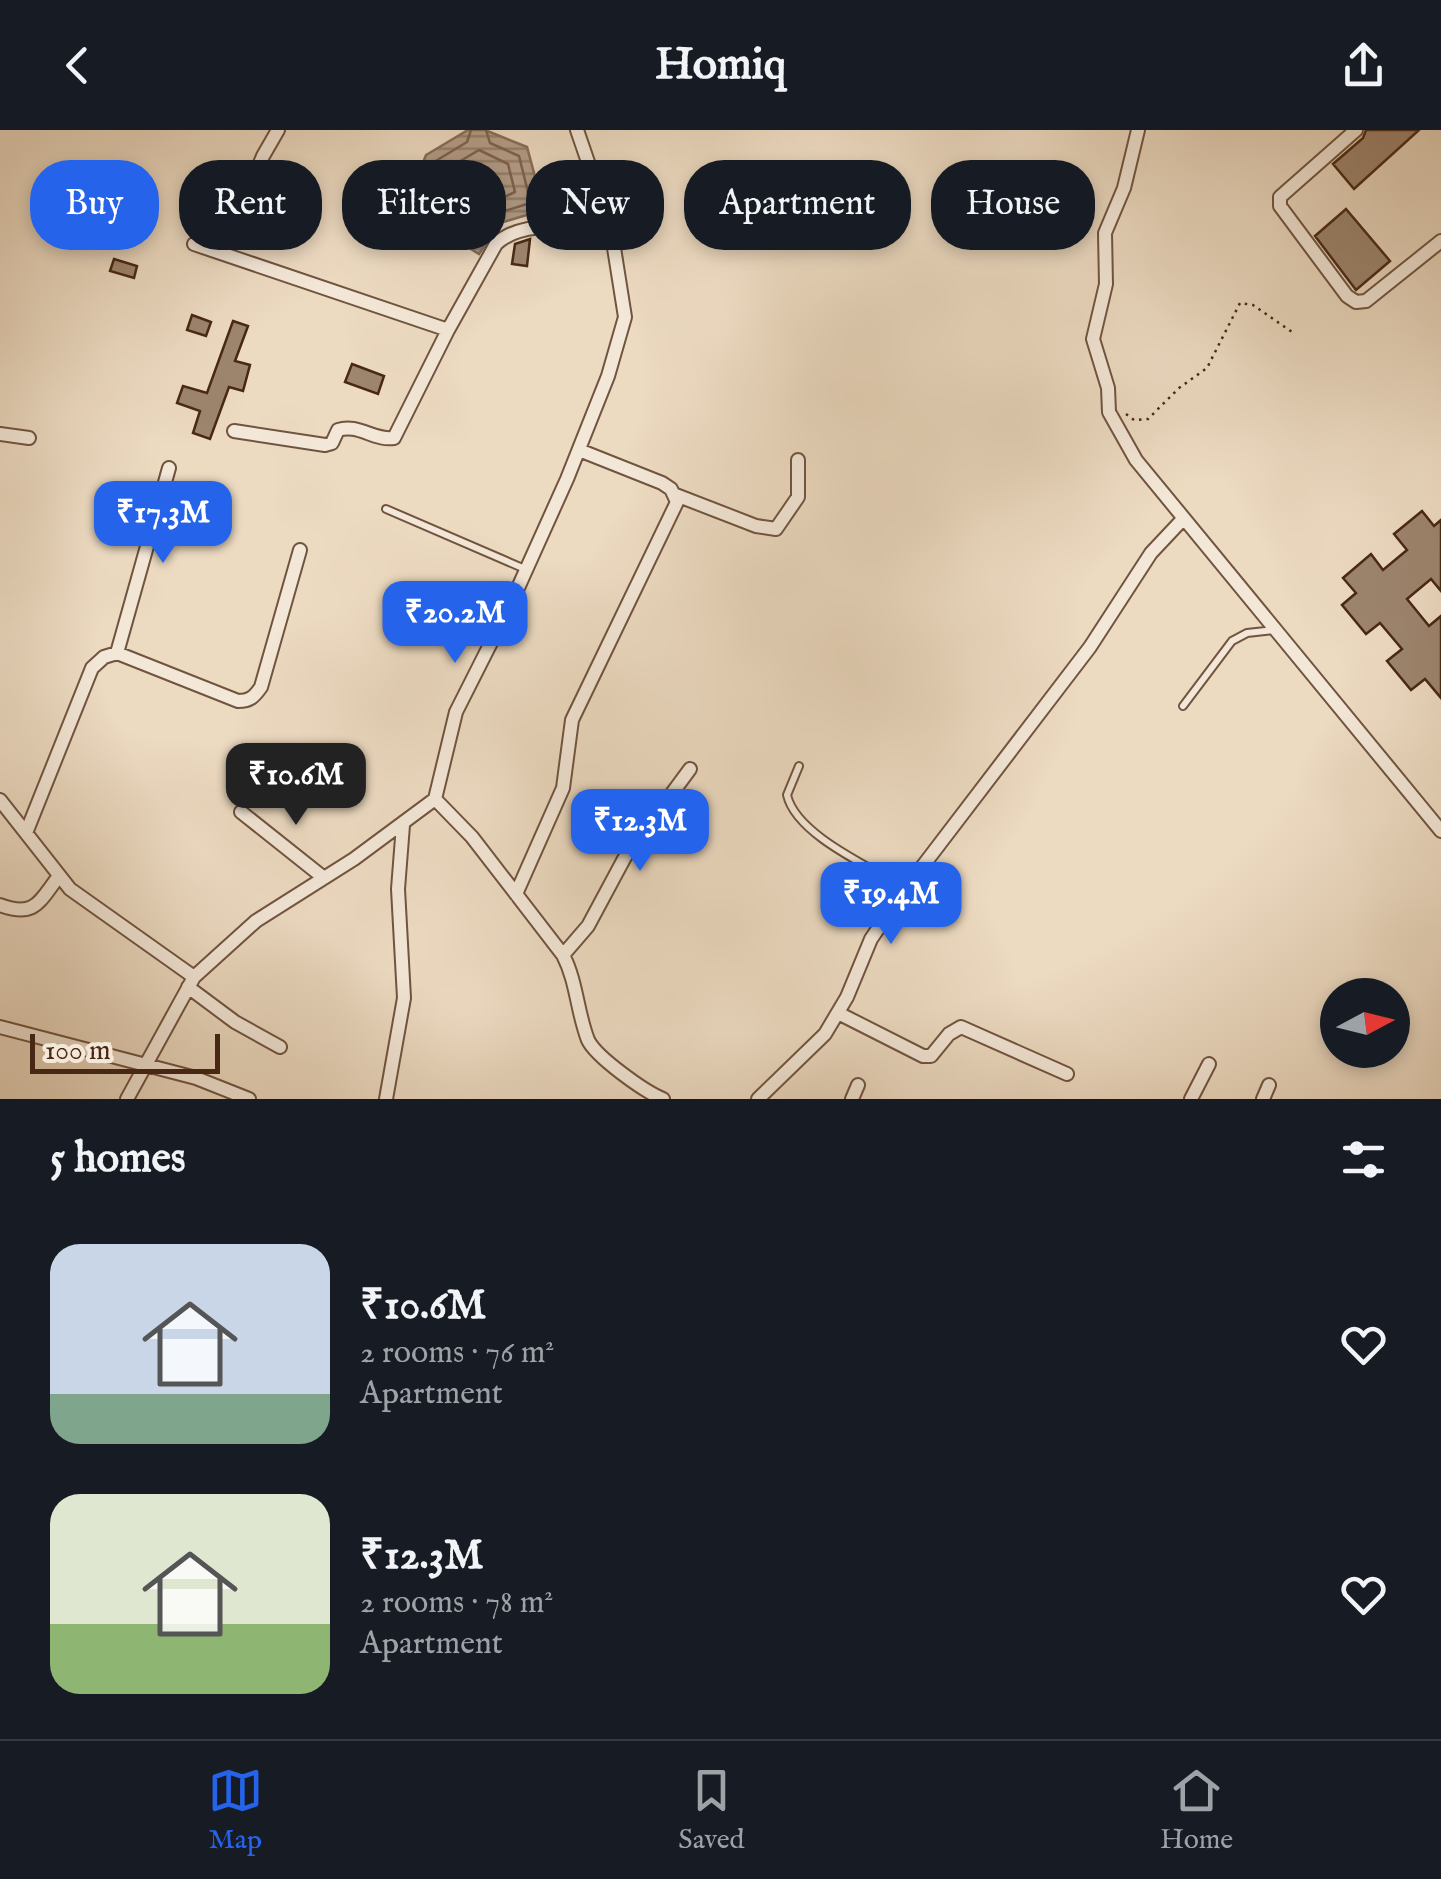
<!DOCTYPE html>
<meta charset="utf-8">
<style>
body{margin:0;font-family:"IM FELL English",serif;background:#242831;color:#f1f3f6;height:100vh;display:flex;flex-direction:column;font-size:38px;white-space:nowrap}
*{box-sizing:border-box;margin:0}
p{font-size:32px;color:#9ea1a6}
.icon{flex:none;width:55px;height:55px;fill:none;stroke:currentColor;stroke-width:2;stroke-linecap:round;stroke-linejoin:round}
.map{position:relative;height:969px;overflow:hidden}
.drawer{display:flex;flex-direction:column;background:#171b24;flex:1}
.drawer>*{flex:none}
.hud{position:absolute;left:30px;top:30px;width:1382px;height:90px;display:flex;gap:20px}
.needle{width:65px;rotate:83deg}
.fabs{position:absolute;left:1320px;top:848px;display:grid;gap:20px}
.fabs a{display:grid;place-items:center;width:90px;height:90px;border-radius:50%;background:#171b24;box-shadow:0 5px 15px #0003;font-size:50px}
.scale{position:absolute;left:30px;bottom:25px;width:190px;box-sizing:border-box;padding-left:10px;border:5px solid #482815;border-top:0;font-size:28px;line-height:35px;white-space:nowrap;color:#482815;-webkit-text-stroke:8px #f3e7d7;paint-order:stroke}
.price{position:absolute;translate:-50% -85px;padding:0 22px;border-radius:20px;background:#2563eb;color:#fff;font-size:32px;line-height:65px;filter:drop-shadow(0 2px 5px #0008)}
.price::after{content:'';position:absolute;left:50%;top:60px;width:30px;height:22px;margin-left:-15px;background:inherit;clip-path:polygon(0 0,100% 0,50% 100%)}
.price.active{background:#222;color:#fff}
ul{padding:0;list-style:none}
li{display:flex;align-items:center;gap:30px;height:250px;padding:0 50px}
li span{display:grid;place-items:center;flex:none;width:280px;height:200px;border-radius:30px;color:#555}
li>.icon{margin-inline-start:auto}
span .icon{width:120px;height:120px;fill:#fffc;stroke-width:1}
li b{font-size:42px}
h2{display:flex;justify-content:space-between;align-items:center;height:120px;padding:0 50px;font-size:42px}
.pill{padding:0 35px;border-radius:40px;background:#171b24;box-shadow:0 5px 15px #0003;font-size:35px;line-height:90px}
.pill.active{background:#2563eb;color:#fff}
header{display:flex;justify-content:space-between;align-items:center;height:130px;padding:0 50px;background:#171b24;font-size:45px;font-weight:700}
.tabs{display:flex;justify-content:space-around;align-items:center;height:140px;border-top:2px solid #363941;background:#171b24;font-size:28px;color:#9ea1a6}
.tabs a{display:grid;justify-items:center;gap:5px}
.tabs .active{color:#2563eb}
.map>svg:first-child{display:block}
.water{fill:url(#water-rules);stroke:#896e59;stroke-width:2.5}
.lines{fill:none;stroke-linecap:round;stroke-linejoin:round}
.shore{stroke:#7e624e;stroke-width:2.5}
.building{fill:#9d856e;stroke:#482815;stroke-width:2.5}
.lane-casing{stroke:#715440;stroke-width:10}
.street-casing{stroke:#715440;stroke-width:16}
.path{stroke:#482815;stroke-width:2.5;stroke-dasharray:2.5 5;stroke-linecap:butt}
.lane{stroke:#f3e7d7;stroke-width:6}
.street{stroke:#f3e7d7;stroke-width:12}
</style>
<header><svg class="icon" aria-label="back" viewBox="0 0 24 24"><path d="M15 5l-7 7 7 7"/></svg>Homiq<svg class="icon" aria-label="share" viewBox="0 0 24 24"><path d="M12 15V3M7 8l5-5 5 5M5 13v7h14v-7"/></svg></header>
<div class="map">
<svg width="1441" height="969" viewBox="0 0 1441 969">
<defs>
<pattern id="water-rules" width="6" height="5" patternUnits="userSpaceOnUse" patternTransform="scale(2.5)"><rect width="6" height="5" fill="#b49d87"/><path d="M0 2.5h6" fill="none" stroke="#94806d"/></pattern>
</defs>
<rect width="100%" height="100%" fill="#ecdac1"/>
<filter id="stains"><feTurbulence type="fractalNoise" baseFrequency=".002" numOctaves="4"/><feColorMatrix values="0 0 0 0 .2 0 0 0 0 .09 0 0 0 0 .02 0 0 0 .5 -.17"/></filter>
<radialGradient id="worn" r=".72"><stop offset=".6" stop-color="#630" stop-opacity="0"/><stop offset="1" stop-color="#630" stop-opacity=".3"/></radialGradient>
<path class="water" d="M468 0H485L527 17 544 80 500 93 479 124 439 99 409 67 426 25Z"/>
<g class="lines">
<path class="shore" d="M471 0 467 12 434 32 422 64 446 91 475 109 495 84 527 74 530 70 519 26 490 13 486 0
M479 20 508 34 515 62 487 75 471 91 454 81 436 60 445 40Z
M478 38 495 45 497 53 465 71 454 56 457 50Z"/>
</g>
<path class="building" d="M1366 0H1419L1354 59 1333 34 1363 8Z
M703 65 721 74 712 93 694 84Z
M205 68 230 78 216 111 193 104Z
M1346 79 1390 131 1356 160 1315 106Z
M530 109 527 136 512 134 515 114Z
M114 129 137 136 134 148 110 141Z
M192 185 211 192 206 206 187 200Z
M233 191 248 196 235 231 250 235 243 261 229 257 210 309 193 303 200 281 177 273 183 256 207 263Z
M352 234 384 246 378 264 345 252Z
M1422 381 1434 396 1441 390V461L1431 449 1407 469 1429 496 1441 486V568L1425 549 1411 560 1387 531 1402 519 1380 493 1366 504 1342 475 1356 463 1343 448 1371 424 1383 440 1407 420 1394 404Z"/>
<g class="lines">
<g class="lane-casing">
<path id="lane" d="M386 379 525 439
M1183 576 1232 511 1247 503 1275 500
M799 636 787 665C796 705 871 737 905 758"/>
</g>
<g class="street-casing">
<path id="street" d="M1138 0 1124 58 1105 103 1106 154 1093 209 1108 258 1109 282 1136 330 1441 701
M1356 0 1280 67V76L1347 166 1356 172 1366 171 1441 111
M194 114 448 200
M222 123 263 26 278 0
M234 301 325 315 332 313 338 300C358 293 374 311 394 308L448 200 496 114C523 88 576 99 611 99
M0 304 29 308
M676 365 756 396 776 399 798 367V330
M117 523 169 338
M435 669 472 707 563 825C577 852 577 882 588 910 596 927 645 962 663 969
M0 670 70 759 194 847
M241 682 324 748
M26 703 92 538 104 527 117 523 238 571C250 571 254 567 261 557L300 420
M516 764 563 658 572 590 677 372 671 359 662 353 579 320
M0 775C35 788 39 772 59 746
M563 825 588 796 625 727 690 639
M188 857 235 892 280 917
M838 883 923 926H931L949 904 961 897 1067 944
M0 897 196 948 249 969
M127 969 194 847 256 791 354 729 435 669 456 582 513 469 567 349 608 246 625 187 611 99 577 0
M386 969 404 868 398 759 403 695
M758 969 825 904 847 867 871 809 906 758 1090 517 1151 423 1183 389
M852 969 858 955
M1191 969 1209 934
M1263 969 1269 955"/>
</g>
<path class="path" d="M1126 284 1134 290 1148 289 1179 258 1207 238 1240 173 1253 175 1292 202"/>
<use href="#lane" class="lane"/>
<use href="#street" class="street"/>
</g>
<rect width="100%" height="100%" filter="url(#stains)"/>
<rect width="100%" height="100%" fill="url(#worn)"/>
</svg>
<div class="fabs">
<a><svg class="needle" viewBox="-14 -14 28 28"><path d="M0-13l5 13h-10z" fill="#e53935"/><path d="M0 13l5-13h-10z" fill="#9ea1a6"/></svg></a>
</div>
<div class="scale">100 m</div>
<b class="price" style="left:163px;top:436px">₹17.3M</b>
<b class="price" style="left:455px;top:536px">₹20.2M</b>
<b class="price active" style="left:296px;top:698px">₹10.6M</b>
<b class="price" style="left:640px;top:744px">₹12.3M</b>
<b class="price" style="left:891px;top:817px">₹19.4M</b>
<div class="hud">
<a class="pill active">Buy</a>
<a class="pill">Rent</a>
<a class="pill">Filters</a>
<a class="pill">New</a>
<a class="pill">Apartment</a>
<a class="pill">House</a>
</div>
</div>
<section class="drawer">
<h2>5 homes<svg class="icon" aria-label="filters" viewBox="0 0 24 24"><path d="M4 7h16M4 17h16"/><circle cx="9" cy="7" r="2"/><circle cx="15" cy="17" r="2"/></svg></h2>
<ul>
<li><span style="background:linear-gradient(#c9d6e8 75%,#7fa58c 0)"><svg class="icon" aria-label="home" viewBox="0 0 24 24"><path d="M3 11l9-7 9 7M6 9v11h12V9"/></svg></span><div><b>₹10.6M</b><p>2 rooms · 76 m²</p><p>Apartment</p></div><svg class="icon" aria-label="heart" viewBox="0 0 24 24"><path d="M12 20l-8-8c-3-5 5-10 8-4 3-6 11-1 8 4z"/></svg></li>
<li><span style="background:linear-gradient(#dfe7d0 65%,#8fb573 0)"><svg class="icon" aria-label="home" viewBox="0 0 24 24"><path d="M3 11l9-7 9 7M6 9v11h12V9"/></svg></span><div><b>₹12.3M</b><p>2 rooms · 78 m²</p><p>Apartment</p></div><svg class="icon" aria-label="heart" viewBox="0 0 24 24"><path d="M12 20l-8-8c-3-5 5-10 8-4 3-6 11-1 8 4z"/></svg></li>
</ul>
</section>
<nav class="tabs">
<a class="active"><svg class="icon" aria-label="map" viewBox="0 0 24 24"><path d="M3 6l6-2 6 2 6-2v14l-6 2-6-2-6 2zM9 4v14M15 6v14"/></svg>Map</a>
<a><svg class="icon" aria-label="saved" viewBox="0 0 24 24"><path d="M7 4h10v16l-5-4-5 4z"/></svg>Saved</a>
<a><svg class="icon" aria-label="home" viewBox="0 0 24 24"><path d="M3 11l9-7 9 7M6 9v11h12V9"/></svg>Home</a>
</nav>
